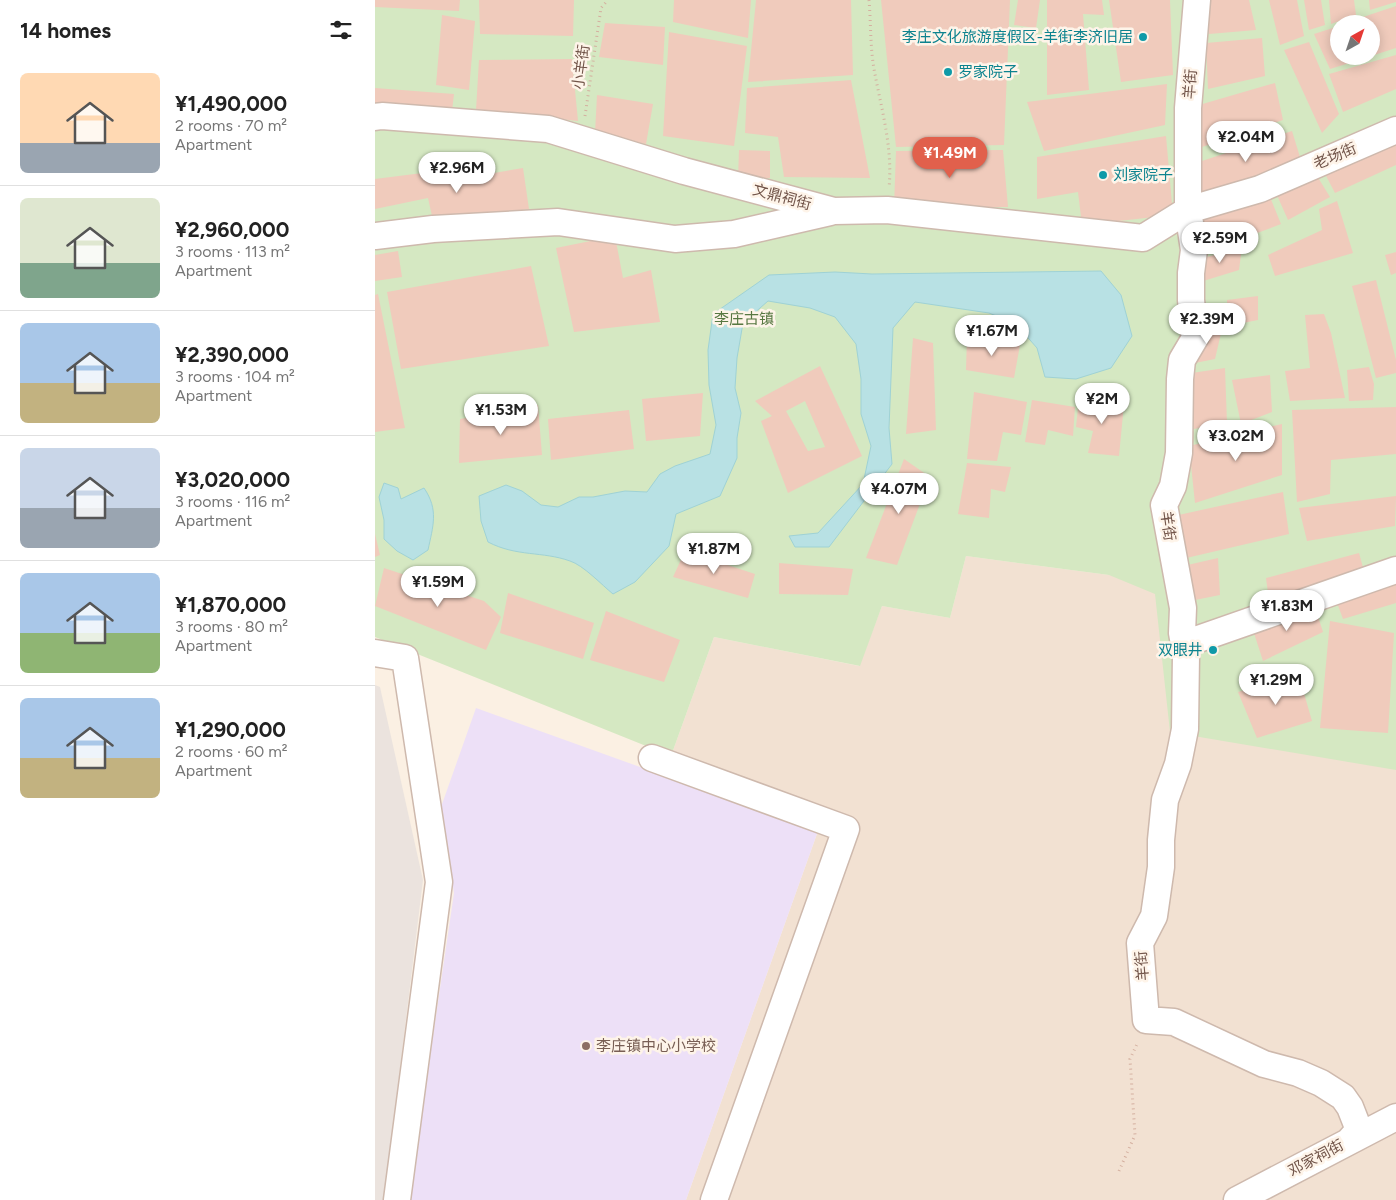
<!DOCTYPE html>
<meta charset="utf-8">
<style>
body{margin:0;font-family:Figtree,"Noto Sans SC",sans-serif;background:#f2f2f2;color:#222;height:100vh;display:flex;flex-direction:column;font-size:19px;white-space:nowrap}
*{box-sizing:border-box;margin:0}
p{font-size:16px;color:#767676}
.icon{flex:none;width:28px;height:28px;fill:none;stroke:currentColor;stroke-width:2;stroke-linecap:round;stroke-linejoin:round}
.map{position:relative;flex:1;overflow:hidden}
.side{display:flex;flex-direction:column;background:#fff;width:375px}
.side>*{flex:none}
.needle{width:32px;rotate:40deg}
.tools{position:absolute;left:955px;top:15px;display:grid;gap:10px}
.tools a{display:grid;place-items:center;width:50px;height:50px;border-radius:50%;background:#fff;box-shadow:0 2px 12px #0003;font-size:25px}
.price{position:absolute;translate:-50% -42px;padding:0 11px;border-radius:18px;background:#fff;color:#222;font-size:16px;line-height:32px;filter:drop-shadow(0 1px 2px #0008)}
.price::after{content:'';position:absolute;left:50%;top:30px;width:15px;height:11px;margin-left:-8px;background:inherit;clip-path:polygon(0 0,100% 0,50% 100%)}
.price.on{background:#e1604c;color:#fff}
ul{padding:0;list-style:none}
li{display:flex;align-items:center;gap:15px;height:125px;padding:0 20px}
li+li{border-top:1px solid #e0e0e0}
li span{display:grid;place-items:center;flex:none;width:140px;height:100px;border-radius:8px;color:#555}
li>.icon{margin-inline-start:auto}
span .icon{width:60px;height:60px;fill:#fffc;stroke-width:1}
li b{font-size:21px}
h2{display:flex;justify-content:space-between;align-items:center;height:60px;padding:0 20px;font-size:21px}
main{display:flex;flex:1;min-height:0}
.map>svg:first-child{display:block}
.residential{fill:#f2e1d2;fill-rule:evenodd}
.industrial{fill:#ebe3de}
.education{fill:#ede0f7}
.green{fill:#d5e8c2;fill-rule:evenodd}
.water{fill:#b8e1e4;stroke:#9fd2d5}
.building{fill:#f0cbbc;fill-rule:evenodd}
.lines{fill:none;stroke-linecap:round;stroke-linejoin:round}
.minor-casing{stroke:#ceb9ad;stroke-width:29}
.path{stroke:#d4af9f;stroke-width:3;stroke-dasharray:1 4;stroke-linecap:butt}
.minor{stroke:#fff;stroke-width:26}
.culture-dot{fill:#0f9aa8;stroke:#fef4e9;stroke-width:2}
.education-dot{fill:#8d6e63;stroke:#fef4e9;stroke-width:2}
.labels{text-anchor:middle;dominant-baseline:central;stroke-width:5;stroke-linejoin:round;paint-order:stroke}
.culture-label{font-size:15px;fill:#0d838f;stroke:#fef4e9;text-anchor:end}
.street-label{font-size:15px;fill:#72554a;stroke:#fef4e9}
.park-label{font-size:15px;fill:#577842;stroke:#fef4e9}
.education-label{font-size:15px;fill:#785e54;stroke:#fef4e9;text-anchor:start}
</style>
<main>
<section class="side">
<h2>14 homes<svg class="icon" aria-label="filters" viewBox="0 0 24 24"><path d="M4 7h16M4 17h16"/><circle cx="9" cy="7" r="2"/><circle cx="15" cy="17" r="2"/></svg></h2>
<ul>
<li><span style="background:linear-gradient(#ffd9b3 70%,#9aa5b1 0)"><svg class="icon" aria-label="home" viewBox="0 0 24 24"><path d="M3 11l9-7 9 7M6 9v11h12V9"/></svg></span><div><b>¥1,490,000</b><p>2 rooms · 70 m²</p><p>Apartment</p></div></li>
<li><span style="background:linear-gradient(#dfe7d0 65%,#7fa58c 0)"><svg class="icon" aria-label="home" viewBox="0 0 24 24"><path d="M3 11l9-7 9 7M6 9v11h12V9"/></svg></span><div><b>¥2,960,000</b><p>3 rooms · 113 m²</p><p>Apartment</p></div></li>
<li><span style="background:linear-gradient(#a9c7e8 60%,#c2b280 0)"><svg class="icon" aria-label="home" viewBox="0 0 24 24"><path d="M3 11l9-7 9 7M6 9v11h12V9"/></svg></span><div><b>¥2,390,000</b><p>3 rooms · 104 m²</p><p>Apartment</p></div></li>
<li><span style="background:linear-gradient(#c9d6e8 60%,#9aa5b1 0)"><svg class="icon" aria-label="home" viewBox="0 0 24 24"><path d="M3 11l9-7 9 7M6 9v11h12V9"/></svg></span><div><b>¥3,020,000</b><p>3 rooms · 116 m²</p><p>Apartment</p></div></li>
<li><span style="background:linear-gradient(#a9c7e8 60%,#8fb573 0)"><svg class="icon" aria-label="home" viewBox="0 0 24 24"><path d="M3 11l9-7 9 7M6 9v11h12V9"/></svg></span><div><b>¥1,870,000</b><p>3 rooms · 80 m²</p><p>Apartment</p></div></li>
<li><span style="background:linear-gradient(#a9c7e8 60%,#c2b280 0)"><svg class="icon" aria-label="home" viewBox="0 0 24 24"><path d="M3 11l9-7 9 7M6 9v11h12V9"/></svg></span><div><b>¥1,290,000</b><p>2 rooms · 60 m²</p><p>Apartment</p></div></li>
</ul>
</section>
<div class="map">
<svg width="1021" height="1200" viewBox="0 0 1021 1200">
<rect width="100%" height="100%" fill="#fbf0e3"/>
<path class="residential" d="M0 0H1021V1200H311L443 831 296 756 339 637 484 666 507 606 575 618 591 556 734 575ZM964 24H996V56H964Z"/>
<path class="industrial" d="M0 685 5 687 48 880 9 1200H0Z"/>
<path class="education" d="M101 708 443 831 311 1200H34L79 893 66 807Z"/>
<path class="green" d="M0 0H1021V770L795 732 780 594 734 575 591 556 575 618 507 606 485 666 339 637 296 756 0 637ZM964 24H996V56H964Z"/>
<path class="water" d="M726 271 746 295 757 336 736 368 701 379 670 377 662 348 641 324 614 313 540 302 518 328 514 428 517 464 454 547H420L414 536 443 533 488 484 496 446 486 414V379L481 344 460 317 435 308 393 301 368 323 362 358 360 388 366 413 362 438V458L345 496 301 514 294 546 260 582 238 594C227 585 208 565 195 561 167 551 142 557 113 542L106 521 104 496 131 485 147 491 166 505 183 507 204 497H218L250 491 272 492 285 474 300 466 335 454 341 425 334 385 333 350 338 314 394 275 460 272 497 274Z
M9 483 23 488 26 499 49 488C64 510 58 526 53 550L38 560 22 551 9 539V520L4 497Z"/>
<path class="building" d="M0 0H85L84 11 0 7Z
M104 0H199L198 36 105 34Z
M299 0H376L373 38 298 22Z
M381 0H476L478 75 373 82Z
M506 0H635L629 145 521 147Z
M643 0H665L661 28 639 25Z
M672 0H727L729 15 708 14 714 90 672 95Z
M734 0H795L798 75 746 82Z
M833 0H874L881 30 834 34Z
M894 0H922L929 36 905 45Z
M929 0H946L950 25 934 30Z
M954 0H979L981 15 956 24Z
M994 0H1021V2L995 10Z
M1021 6V48L996 56V24L970 23Z
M67 15 100 21 94 90 61 85Z
M230 23 290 27 288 65 224 57Z
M964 26V56L994 57 955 69 939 34Z
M294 32 372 46 359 146 288 136Z
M887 38 890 76 833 89 831 43Z
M934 42 964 114 947 133 909 50Z
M1021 55V89L968 112 954 74Z
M197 59 203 121 101 110 104 60Z
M476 80 495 178 409 177 403 137 370 133 372 88Z
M900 83 908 120 827 147 824 105Z
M792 84 790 125 669 151 652 102Z
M0 88 79 94 77 111 0 110Z
M222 95 278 104 271 144 220 133Z
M917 131 925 157 824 199V162Z
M791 136 798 215 707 225 703 192 662 199V157Z
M1021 142V165L960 193 948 170Z
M364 150 395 151V178L363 179Z
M628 150 633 207H519L521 151Z
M148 168 154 209 59 225 53 198 0 209V179L63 171 67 182Z
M942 176 955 197 913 220 901 193Z
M895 197 906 224 829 253 821 218Z
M962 201 978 253 900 276 893 255 947 230 944 209Z
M240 236 248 278 276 270 285 322 199 332 181 248Z
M867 247 864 270 825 282V259Z
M23 251 27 277 0 281V255Z
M1021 252V273L1016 275 1010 255Z
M156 266 174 346 26 369 12 292Z
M1001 280 1021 360V373L1001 378 977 286Z
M3 294 30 428 0 432V295Z
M883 296V320L853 326 852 300Z
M949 314 956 333 970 398 915 401 910 371 935 368 930 315Z
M829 324 847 329 840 359 815 364Z
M592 336 645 345 639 378 591 370Z
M538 338 558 343 561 430 531 434Z
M445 366 487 456 413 493 386 421 397 416 380 401ZM430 401 450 447 433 451 411 411Z
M994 367 999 384 998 400 974 401 972 370Z
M850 368 852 423 819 429 810 374Z
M895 375 897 412 866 424 857 380Z
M599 392 652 402 646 435 628 432 622 461 592 459Z
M328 393 325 436 271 441 267 399Z
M704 399 749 404 744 456 713 453 718 431 701 427Z
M657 400 700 407 698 436 673 430 670 445 650 442Z
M163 405 167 455 84 463 85 419Z
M1021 407V454L956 460 955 494 922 502 917 410Z
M254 410 259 449 176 460 173 419Z
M907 424V475L820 503 814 446Z
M529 459 555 477 522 565 491 558Z
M592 463 636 467 630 492 616 489 614 518 583 514Z
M908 492 914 534 807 559 799 516Z
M1021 496 1020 526 932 541 924 508Z
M0 534 5 555 0 557Z
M310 551 380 574 373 598 298 577Z
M984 553 989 571 895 608 891 578Z
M843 558 845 595 815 601 808 566Z
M404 563 478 569 473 595 404 594Z
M9 568 109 601 126 617 111 650 0 606Z
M1021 584V603L968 619 961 600Z
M133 593 219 623 208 659 125 633Z
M940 607 948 632 888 661 877 627Z
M231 611 305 640 289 682 215 660Z
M955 621 1019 633 1013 733 945 728Z
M924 676 937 721 882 738 863 692Z"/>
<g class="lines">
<g class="minor-casing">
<path id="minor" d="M822 0 813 108V210L819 250 816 273V300L820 338 807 360 805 379 804 453 798 486 789 505 808 608 807 633 811 655 810 729 803 764 790 800 786 840V867L779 916 765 943 771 1020 799 1022 889 1064 923 1073 946 1083 968 1097 975 1107 984 1130 975 1140
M0 117 7 116 173 129 309 171 459 211 512 210 768 238 813 210 885 189 1021 130
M0 236 58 229 183 222 300 239 359 234 455 212
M809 644 1021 570
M0 653 30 658 64 882 22 1200
M277 758 471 829 339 1200
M862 1200 1021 1117"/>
</g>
<path class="path" d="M494 0C496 23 495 46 499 69 506 108 518 147 514 188
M210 116 226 8 233 0
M744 1171 760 1135 755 1059 763 1042"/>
<use href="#minor" class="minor"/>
</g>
<g class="culture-dot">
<circle cx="768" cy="37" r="5"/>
<circle cx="573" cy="72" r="5"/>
<circle cx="728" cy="175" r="5"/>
<circle cx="838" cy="650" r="5"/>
</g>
<circle class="education-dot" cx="211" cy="1046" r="5"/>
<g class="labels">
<g class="culture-label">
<text x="758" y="37">李庄文化旅游度假区-羊街李济旧居</text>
<text x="583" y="72" text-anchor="start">罗家院子</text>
<text x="738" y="175" text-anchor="start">刘家院子</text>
<text x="828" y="650">双眼井</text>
</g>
<g class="street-label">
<text transform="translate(206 67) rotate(-82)">小羊街</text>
<text transform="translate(815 84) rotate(-85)">羊街</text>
<text transform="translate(960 156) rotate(-23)">老场街</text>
<text transform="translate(407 197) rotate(15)">文鼎祠街</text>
<text transform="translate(793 526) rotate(82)">羊街</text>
<text transform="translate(767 966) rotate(-95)">羊街</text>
<text transform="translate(941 1158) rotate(-28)">邓家祠街</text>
</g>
<g class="park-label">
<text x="369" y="319">李庄古镇</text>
</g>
<g class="education-label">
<text x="221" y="1046">李庄镇中心小学校</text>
</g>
</g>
</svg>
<div class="tools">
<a><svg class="needle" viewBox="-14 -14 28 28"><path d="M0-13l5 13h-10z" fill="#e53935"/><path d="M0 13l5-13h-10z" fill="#767676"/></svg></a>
</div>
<b class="price" style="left:871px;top:163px">¥2.04M</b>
<b class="price on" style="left:575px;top:179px">¥1.49M</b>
<b class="price" style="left:82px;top:194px">¥2.96M</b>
<b class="price" style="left:845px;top:264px">¥2.59M</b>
<b class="price" style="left:832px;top:345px">¥2.39M</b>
<b class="price" style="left:617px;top:357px">¥1.67M</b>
<b class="price" style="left:727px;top:425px">¥2M</b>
<b class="price" style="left:126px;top:436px">¥1.53M</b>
<b class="price" style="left:861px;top:462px">¥3.02M</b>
<b class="price" style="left:524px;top:515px">¥4.07M</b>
<b class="price" style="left:339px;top:575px">¥1.87M</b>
<b class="price" style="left:63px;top:608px">¥1.59M</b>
<b class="price" style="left:912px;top:632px">¥1.83M</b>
<b class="price" style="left:901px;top:706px">¥1.29M</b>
</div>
</main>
